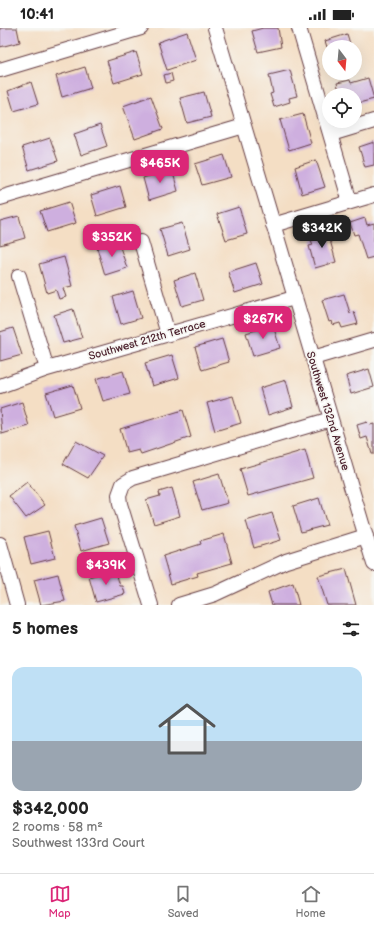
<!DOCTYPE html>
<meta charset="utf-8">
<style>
body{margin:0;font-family:"Balsamiq Sans",sans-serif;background:#f6f6f6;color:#222;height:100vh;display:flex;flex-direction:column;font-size:15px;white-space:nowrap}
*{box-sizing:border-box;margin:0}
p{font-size:13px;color:#767676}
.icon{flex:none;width:22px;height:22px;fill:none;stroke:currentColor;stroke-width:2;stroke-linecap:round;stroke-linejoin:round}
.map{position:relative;height:577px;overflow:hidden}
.drawer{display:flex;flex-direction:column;background:#fff;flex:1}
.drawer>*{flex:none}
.needle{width:26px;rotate:164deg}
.tools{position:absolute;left:322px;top:12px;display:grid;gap:8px}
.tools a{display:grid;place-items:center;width:40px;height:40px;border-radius:50%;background:#fff;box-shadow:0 4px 16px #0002;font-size:20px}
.price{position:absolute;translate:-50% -34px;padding:0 9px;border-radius:8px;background:#db2777;color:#fff;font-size:13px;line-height:26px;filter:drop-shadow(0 1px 2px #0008)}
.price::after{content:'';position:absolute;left:50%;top:24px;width:12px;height:9px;margin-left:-6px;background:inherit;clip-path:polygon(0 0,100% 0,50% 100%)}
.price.on{background:#222;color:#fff}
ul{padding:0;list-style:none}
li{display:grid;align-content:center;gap:8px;height:212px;padding:0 12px}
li+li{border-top:1px solid #e0e0e0}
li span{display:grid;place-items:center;height:124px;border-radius:12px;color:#555}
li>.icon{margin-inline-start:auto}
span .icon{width:72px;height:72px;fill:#fffc;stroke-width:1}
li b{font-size:17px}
h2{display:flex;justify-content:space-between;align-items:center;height:48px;padding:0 12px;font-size:17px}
.status{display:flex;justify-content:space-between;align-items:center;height:28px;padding:0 20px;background:#fff;direction:ltr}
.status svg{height:11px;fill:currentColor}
.dock{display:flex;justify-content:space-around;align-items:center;height:56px;border-top:1px solid #e0e0e0;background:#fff;font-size:11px;color:#767676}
.dock a{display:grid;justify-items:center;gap:2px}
.dock .on{color:#db2777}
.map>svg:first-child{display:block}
.building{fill:#ceafdf}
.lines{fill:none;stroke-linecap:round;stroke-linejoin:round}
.minor-casing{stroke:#643c42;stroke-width:16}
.minor{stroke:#fff;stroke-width:14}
.labels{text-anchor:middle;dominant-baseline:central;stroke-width:3.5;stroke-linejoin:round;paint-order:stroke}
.street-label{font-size:11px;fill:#4a1f2b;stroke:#f6f6f2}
</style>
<div class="status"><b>10:41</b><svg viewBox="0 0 49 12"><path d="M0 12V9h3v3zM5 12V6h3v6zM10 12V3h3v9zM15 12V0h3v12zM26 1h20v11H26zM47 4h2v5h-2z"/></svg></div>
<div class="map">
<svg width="374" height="577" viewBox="0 0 374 577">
<rect width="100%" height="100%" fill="#f6f6f2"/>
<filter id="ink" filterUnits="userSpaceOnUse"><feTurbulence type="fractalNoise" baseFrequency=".025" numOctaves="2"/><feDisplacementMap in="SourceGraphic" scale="8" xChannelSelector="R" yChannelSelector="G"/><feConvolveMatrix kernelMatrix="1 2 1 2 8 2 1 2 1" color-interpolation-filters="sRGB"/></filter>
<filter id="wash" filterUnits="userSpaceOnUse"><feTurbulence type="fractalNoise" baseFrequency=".012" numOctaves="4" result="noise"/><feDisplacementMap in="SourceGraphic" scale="16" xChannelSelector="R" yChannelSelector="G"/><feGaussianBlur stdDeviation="0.9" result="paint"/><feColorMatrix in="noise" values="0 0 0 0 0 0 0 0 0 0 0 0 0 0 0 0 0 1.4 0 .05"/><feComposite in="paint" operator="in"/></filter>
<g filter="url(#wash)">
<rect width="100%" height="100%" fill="#f4dec4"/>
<g id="blocks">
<path class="building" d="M0 0H17L20 14 0 19Z
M263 0H278L281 19 258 24 252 3Z
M187 4 196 32 167 42 158 14Z
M347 6 351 19H327L325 13Z
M136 24 143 46 114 55 107 33Z
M85 39 91 60 62 69 56 48Z
M290 42 297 68 289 70 290 74 274 79 270 66 273 65 269 47Z
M171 45 173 53 166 55 164 47Z
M368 50 374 71 355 76V67H340L337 55 350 52 351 55Z
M31 54 38 76 14 83 8 63Z
M204 64 211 89 187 95 180 70Z
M151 68 163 101 135 111 123 78Z
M303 86 311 115 289 122 280 92Z
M100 97 107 118 81 127 74 106Z
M50 110 58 133 29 142 22 119Z
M374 114V137L365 139 359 119Z
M224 127 231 149 202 157 195 136Z
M316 132 325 159 302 166 295 139Z
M172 141 178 163 149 172 143 150Z
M120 158 126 179 97 188 91 167Z
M69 174 76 195 47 204 40 183Z
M239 179 247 206 226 212 217 186Z
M19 188 25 210 0 217V193Z
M365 190 367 197 374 195V229L366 231 358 206 354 207 350 195Z
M182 195 190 221 168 228 160 201Z
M327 201 336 234 315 240 309 218 313 217 311 212H314L313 205Z
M118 213 127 240 105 247 97 220Z
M64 229 72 258 63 260 66 269 59 271 56 262 47 265 39 236Z
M256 235 263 256 235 265 228 244Z
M195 245 203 272 182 278 174 252Z
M133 263 141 290 121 296 113 269Z
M344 266 350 285 354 284 358 296 342 300 340 295 333 297 332 293 329 294 322 272Z
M73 281 82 310 63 315 54 287Z
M273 297 280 320 253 328 246 305Z
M13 300 22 327 0 333V304Z
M222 311 229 334 202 342 195 319Z
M172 327 179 350 152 358 145 335Z
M369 341 374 359 351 366 346 348Z
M123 343 130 366 103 373 96 351Z
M286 352 293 379 268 387 260 360Z
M73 357 80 380 53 388 46 365Z
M233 368 241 395 215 403 207 375Z
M22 374 29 398 2 406 0 381Z
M183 382 191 409 141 426 139 422 127 425 120 401Z
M367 394 370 397 374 396V426H372L367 409 361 411 357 397Z
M76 413 103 428 88 450 63 436Z
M305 422 313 450 248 468 240 441Z
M219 446 228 475 202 482 193 454Z
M27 454 45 477 26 490 9 468Z
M172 460 180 488 154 496 146 472 160 468 159 464Z
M319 470 327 497 301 504 293 478Z
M272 485 281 512 254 520 246 493Z
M101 490 109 515 81 523 74 498Z
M48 503 55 530 31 536 24 509Z
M224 506 232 535 197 545 198 548 171 556 163 528 201 516 200 513Z
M115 541 120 558H123L125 566 96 574 89 549Z
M346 541 356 577H327L318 548Z
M58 546 65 573 41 577 34 552Z
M293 555 299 577H272L268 564Z"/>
</g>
</g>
<g filter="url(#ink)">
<use href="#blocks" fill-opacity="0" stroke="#643c42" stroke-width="1"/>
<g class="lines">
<g class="minor-casing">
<path id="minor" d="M215 0 374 536
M299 0 350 174
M0 42 141 0
M331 106 374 93
M0 170 244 98
M273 197 374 167
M141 214 168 306
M19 248 47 341
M313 330 374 312
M0 358 47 341 294 270
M0 516 17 577
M151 577 120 476 119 467 123 456 133 450 331 391
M179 577 215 566 286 533 366 508"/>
</g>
<use href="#minor" class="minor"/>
</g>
</g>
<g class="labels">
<g class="street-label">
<text transform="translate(147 312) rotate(-16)">Southwest 212th Terrace</text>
<text transform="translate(328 383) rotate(73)">Southwest 132nd Avenue</text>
</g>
</g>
</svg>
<div class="tools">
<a><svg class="needle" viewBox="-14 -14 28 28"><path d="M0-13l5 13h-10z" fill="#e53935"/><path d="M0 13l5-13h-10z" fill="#767676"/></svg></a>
<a><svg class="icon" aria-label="locate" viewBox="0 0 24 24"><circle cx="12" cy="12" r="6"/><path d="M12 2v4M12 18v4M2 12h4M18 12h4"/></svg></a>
</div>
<b class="price" style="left:160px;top:156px">$465K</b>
<b class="price on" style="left:322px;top:221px">$342K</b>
<b class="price" style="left:112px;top:230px">$352K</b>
<b class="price" style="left:263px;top:312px">$267K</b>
<b class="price" style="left:106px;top:558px">$439K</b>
</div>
<section class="drawer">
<h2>5 homes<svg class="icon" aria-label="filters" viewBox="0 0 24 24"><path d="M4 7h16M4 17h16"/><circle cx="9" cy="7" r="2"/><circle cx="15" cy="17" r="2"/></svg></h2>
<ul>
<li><span style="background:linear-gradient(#bfe0f5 60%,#9aa5b1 0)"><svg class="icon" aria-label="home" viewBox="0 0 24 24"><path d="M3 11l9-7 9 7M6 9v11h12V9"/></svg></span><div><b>$342,000</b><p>2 rooms · 58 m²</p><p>Southwest 133rd Court</p></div></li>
</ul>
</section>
<nav class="dock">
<a class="on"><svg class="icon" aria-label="map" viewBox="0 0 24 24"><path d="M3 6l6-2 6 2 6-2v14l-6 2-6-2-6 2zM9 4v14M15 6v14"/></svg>Map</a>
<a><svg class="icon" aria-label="saved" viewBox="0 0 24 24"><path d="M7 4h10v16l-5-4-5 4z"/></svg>Saved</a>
<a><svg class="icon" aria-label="home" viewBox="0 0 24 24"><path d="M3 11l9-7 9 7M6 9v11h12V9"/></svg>Home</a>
</nav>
